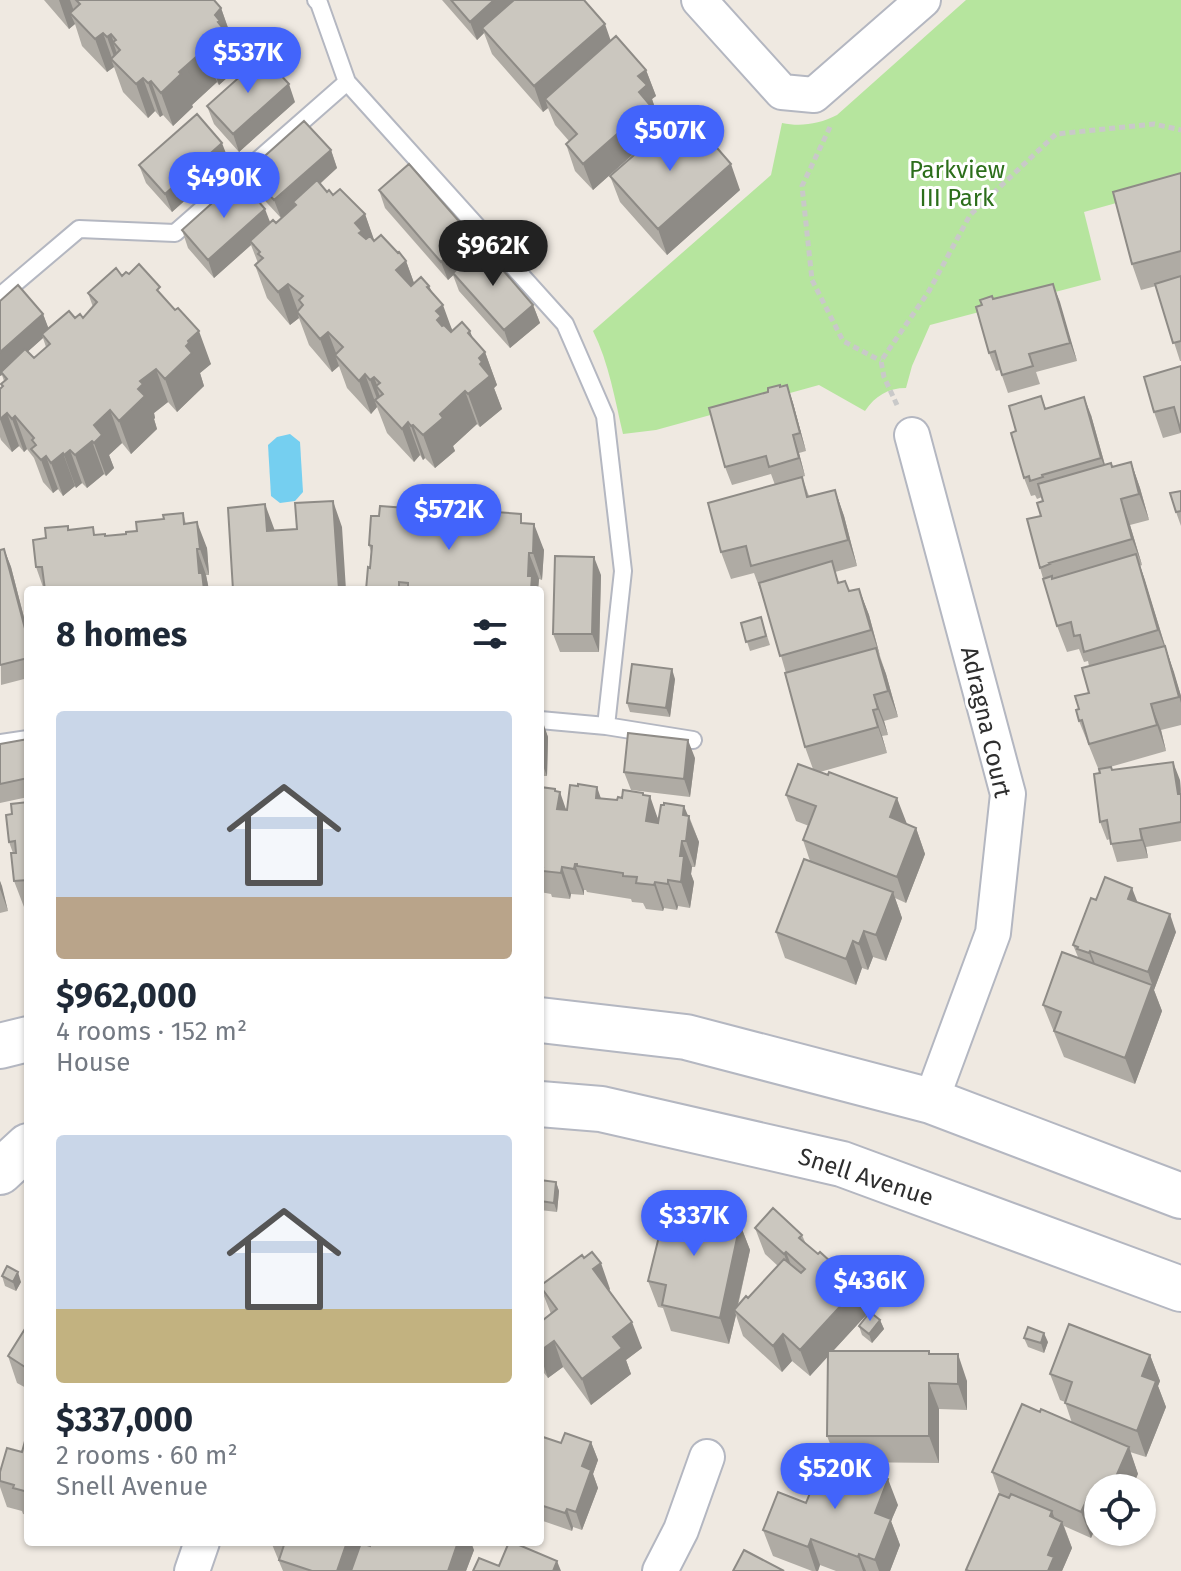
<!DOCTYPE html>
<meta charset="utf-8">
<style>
body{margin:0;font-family:"Fira Sans",sans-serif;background:#f2f2f3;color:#1f2937;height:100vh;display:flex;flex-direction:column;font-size:30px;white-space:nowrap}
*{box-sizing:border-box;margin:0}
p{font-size:26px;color:#747a83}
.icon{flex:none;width:44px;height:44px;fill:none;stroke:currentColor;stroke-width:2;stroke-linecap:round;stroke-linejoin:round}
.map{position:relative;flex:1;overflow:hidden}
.sheet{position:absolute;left:24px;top:586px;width:520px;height:960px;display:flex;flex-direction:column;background:#fff;border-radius:8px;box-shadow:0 2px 6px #0004}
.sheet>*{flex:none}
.fabs{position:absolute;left:1084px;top:1474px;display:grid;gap:16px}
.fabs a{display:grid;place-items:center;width:72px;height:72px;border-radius:50%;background:#fff;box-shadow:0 2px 6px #0004;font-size:40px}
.price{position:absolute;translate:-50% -68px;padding:0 18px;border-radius:28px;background:#4264fb;color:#fff;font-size:26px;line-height:52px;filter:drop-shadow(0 2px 4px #0008)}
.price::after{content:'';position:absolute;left:50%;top:48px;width:24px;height:18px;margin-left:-12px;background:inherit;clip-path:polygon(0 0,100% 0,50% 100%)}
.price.on{background:#222;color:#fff}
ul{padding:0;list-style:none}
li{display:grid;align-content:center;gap:16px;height:424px;padding:0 32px}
li span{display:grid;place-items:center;height:248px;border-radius:8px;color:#555}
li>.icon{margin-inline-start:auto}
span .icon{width:144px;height:144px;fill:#fffc;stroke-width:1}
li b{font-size:34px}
h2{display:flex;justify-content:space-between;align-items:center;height:96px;padding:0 32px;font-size:34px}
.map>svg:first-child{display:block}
.park{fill:#b6e59e}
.water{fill:#75cff0}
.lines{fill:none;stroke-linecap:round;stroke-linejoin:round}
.service-casing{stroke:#b4b7c1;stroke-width:20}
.minor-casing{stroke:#b4b7c1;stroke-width:38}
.secondary-casing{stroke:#b4b7c1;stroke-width:48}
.path{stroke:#c9c9c9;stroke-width:5;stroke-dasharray:6 4;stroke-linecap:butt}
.service{stroke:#fff;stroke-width:16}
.minor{stroke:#fff;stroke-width:34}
.secondary{stroke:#fff;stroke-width:44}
.wall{fill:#afaba4;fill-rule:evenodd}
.shaded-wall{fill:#8e8b86}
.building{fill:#cbc7bf;stroke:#8e8b86;stroke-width:2}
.labels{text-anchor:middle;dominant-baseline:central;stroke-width:6;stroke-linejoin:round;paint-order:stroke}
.park-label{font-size:24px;fill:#2c6e1b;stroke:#fff}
.street-label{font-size:24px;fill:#2e2e2e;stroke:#fff}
</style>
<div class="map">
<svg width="1181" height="1571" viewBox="0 0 1181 1571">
<rect width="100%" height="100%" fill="#efe9e1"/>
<path class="park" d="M966 0H1181V185L1084 212 1101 280 930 325 912 366 906 388C888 388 875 396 865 411L819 385 656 430 623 434C615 400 609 363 593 331L771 175 782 123C801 127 819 124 837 115Z"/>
<path class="water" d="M290 434 300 442 303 492 295 501 280 503 271 496 268 445 277 437Z"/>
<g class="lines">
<g class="service-casing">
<path id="service" d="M347 82 565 324 605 416 623 571 606 726 693 740
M0 296 79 229 175 233 347 82 319 3 316 0
M540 720 606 726
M0 743 28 739"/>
</g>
<g class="minor-casing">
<path id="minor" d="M699 0 782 92 814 95 923 0
M912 435 1008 794 993 933 931 1101
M192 1571 202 1542
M660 1571 681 1530 707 1457"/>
</g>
<g class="secondary-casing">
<path id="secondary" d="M540 1020 686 1037 931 1101 1181 1196
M0 1046 28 1039
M540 1104 601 1109 842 1164 1181 1289
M0 1172 28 1146"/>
</g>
<path class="path" d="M830 127 802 186 812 280 843 341 881 361
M897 405 884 377 881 361 929 291 970 215 1056 134 1154 124 1181 130"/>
<use href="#service" class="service"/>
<use href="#minor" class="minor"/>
<use href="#secondary" class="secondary"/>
</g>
<path class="wall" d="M44 0H214L221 8 233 42 231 44 239 67 219 85 217 82 192 105 193 107 173 126 163 115 160 117 155 111 148 118 123 92 114 67 107 72 82 46 75 24 69 29Z
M442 0H584L611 41 646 70 656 96 652 99 656 111 653 114 659 131 593 190 575 171 566 144 569 141 555 125 548 108 543 112 492 54 484 33 477 40Z
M295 102 239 152 214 124 207 106Z
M676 143 740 190 667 255 620 202 610 176Z
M331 150 337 168 320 184 327 192 365 214 374 241 398 253 406 261 414 283 429 286 453 331 473 339 485 352 497 385 494 388 502 409 480 427 477 424 453 446 455 451 435 468 425 458 423 460 420 455 414 462 387 433 377 407 371 414 347 388 339 366 332 372 309 345 299 318 290 325 267 298 255 265 258 263 251 245 214 278 188 248 182 230 276 223 281 218 254 189 248 171Z
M229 161 172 212 146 183 139 165Z
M1181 173V361H1180L1156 286 1141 290 1132 264Z
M379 190 477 251 533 305 540 323 510 348 459 291 453 275 448 280 385 208Z
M129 274 163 296 211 364 200 373 204 386 177 412 168 402 154 413 155 418 154 419 157 429 131 454 122 443 109 455 114 468 106 476 104 474 87 488 82 483 76 488 75 486 63 496 58 489 53 493 43 482 34 458 27 449 24 452 19 446 12 452 1 440 0 437V389L2 387 1 384 4 381 2 375 0 376V301L43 314 48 328 75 318H83L93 307 88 293 122 276ZM43 338 46 347 34 358 28 351Z
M1053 284 1077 361 1036 372 1040 384 1008 393 1000 370 996 371 989 353 982 305 993 299Z
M1181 366V433L1163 438 1154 412Z
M787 385 793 403 806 451 799 453 805 476 802 477 809 496 835 490 844 516 857 566 835 572 839 583 849 591 859 589 869 615 880 656 886 674 898 717 884 721 888 735 882 736 887 753 820 772 906 824 916 828 925 854 906 903 895 898 902 918 886 961 873 957 868 970 862 968 856 985 785 958 776 932 810 861 803 840 809 826 796 821 786 795 813 769 805 747 786 673 762 591 761 592 754 573 731 579 721 552 775 485 771 474 732 485 725 467 780 387Z
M1041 396 1046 409 1091 415 1105 465 1112 467 1131 462 1140 488 1149 520 1130 525 1142 565 1140 566 1181 696V725L1161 730 1166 751 1110 767H1111L1113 770 1180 780 1181 789V841L1146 847 1148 858 1117 862 1110 839 1107 840 1100 822V773L1079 721V709L1089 693V666L1088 661 1084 662 1079 649 1067 652 1057 626 1040 568 1041 516 1043 501 1042 497 1037 499 1035 495 1031 496 1024 478 1016 431Z
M1181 491V526L1176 512Z
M406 508 407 512 435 523H443V525L462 526 525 524 544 550 542 580 539 579 538 590H366L370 568 371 552 369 545 379 516Z
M183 513 186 524 207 548 209 575H206L209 590H43H44L36 567 46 538 69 530 105 536 126 534 164 519Z
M4 549 11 567 28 633V678L1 685 0 550Z
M601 575 599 652H560L553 634Z
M761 617 770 645 750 651 741 623Z
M675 679 670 717 630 712 627 703Z
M540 719 548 737 547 776H540Z
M28 739V797L0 803V744Z
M695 758 690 797 631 790 624 772Z
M540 787 556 791 566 810 601 798 617 800 643 793 659 820 689 816 699 842 695 867H692L691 874 694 882 690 908 678 906 677 910 664 908 663 911 646 909 643 903 632 902 631 899 587 892 586 890H584V895L571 894 570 899 552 897 551 894 540 892Z
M28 802V907H24L14 881 13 853 9 842 12 814Z
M0 881 8 911 0 913Z
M1096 900 1138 902 1176 932 1154 990 1162 1011 1135 1084 1064 1057 1043 1005 1078 957 1073 945Z
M540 1180 556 1182 559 1191 557 1212 540 1210Z
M703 1204 708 1217 740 1224 750 1250 738 1306 748 1298 778 1266 765 1254 755 1228 802 1235 806 1244 858 1287 868 1313 833 1351H929L930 1354 967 1381V1410L939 1409V1463L842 1462 898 1505 891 1521 900 1545 890 1571H836L820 1565 818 1571H812L773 1556 763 1530 806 1503 836 1459 827 1436V1357L810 1376 792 1361 782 1372 743 1336 736 1315 729 1344 671 1331 663 1308 658 1307 648 1281Z
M2 1276 21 1282 16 1291 5 1286Z
M540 1286 610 1289 609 1291 642 1348 626 1360 631 1374 591 1405 563 1367 548 1378 540 1368V1316L543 1320 551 1314Z
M880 1320 884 1329 872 1343 862 1335 859 1326Z
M28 1324V1389L17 1383 8 1356Z
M1024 1338 1048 1342 1044 1353 1028 1347Z
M1150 1355 1160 1381 1158 1386 1166 1407 1146 1457 1130 1452 1138 1474 1098 1488V1524L1091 1538 1064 1526 1072 1548 1062 1571H967L1000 1495 992 1472 1040 1412 1072 1423 1065 1402 1060 1400 1050 1374Z
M28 1430V1515L23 1514 22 1511 7 1507 0 1487V1472L22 1452Z
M540 1436 561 1443 591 1442 598 1460 593 1474 598 1488 582 1530 573 1527 572 1531 543 1521 540 1517Z
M271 1542H366L365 1544 370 1546 474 1550 466 1571H283Z"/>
<path class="shaded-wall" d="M59 0H70L77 20 70 13 75 24 69 29Z
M494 0H521L482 28 484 33 477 40 470 22Z
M221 8 233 42 231 44 239 67 219 85 207 52 215 15Z
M605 24 614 50 545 99 548 108 543 112 534 86Z
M103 33 113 61 111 59 114 67 107 72 95 39Z
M111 34 114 43 113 42 122 68 117 65 107 37Z
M205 49 217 82 192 105 193 107 173 126 161 93 179 72Z
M646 70 656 96 652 99 656 111 653 114 659 131 593 190 583 164 639 92 638 76Z
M143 78 155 111 148 118 136 84Z
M151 81 163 115 160 117 148 83Z
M289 84 295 102 239 152 233 134Z
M222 143 229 161 172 212 165 194Z
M331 150 337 168 296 205 293 202 295 206 281 218 274 200Z
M731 164 740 190 667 255 658 229Z
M265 209 272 227 250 241 251 245 214 278 208 260Z
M365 214 377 248 374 264 355 223Z
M471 235 478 253 448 280 441 262Z
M406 261 418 294 396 270Z
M288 284 299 314 297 312 299 318 290 325 278 292Z
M1053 284 1060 302 1077 361 1070 343Z
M429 286 438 310 443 305 455 338 437 320 427 287Z
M533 305 540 323 510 348 504 330Z
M43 314 50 332 42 334 43 338 3 374 1 372 2 375 0 376V352Z
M199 331 211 364 200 373 204 386 177 412 165 379 188 341Z
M470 331 480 357 485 352 497 385 494 388 502 409 480 427 468 394V333Z
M328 332 338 358 335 355 339 366 332 372 320 339Z
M156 369 168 402 154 413 155 418 154 419 157 429 131 454 119 421 138 389 140 381Z
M365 374 377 407 371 414 359 381Z
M374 377 378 388 376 386 385 410 379 404 370 380Z
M787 385 793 403 806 451 800 433Z
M465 391 477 424 453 446 455 451 435 468 423 435 440 414Z
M1084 397 1091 415 1108 476 1101 458Z
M110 410 122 443 109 455 114 468 106 476 94 443V425Z
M7 413 19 446 12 452 0 419Z
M15 416 27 449 24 452 12 419Z
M408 422 420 455 414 462 402 429Z
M413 425 425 458 423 460 411 426Z
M793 435 799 453 805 476 799 458Z
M92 441 104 474 87 488 75 455Z
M70 450 82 483 76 488 64 455Z
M63 453 75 486 63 496 51 463Z
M46 456 58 489 53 493 41 460Z
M1131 462 1140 488 1149 520 1139 494Z
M835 490 844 516 857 566 848 540Z
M1121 499 1130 525 1142 565 1132 539Z
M333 501 342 527 346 590H339Z
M265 504 275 531H267Z
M197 522 207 548 209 575 200 549Z
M534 524 544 550 542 580 533 553Z
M4 549 11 567 28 633V640Z
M197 549 206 575 209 590H204L199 573Z
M529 553 539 579 538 590H531L528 576Z
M1136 554 1145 580 1168 656 1158 630Z
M594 557 601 575 599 652 592 634Z
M859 589 869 615 880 656 871 630Z
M1165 646 1174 672 1181 696V703Z
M876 648 886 674 898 717 888 691Z
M672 669 675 679 670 717 666 708Z
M874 695 884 721 888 735 878 709Z
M1151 704 1161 730 1166 751 1157 725Z
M873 710 882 736 887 753 878 727Z
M542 719 548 737 547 776 540 758Z
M688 740 695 758 690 797 684 779Z
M1173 762 1180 780 1181 804 1178 794Z
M597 787 606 813 596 798Z
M555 789 558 799 560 792 569 818 557 809Z
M643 793 648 806 650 796 659 822 656 847 646 821Z
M897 798 907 824 890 817Z
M684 806 699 842 695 867 686 841 683 815Z
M916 828 925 854 906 903 897 877Z
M1140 829 1146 847 1148 858 1142 840Z
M682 841 692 867 691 874 694 882 690 908 681 882 680 856Z
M575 864 584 890V895L574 869Z
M562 867 571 894 570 899 561 873Z
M668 880 678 906 677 910 668 884Z
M0 881 2 886 8 911 0 889Z
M655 882 664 908 663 911 654 885Z
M1132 888 1139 906 1128 899Z
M893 892 902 918 886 961 876 935Z
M1170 914 1176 932 1154 990 1148 972Z
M864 931 873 957 868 970 859 944Z
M853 941 862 968 856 985 846 959Z
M1090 951 1097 969 1096 971 1089 953Z
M1152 985 1162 1011 1135 1084 1125 1058Z
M556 1182 559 1191 557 1212 554 1203Z
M703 1204 712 1230 700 1215Z
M740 1224 750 1250 736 1312 734 1310 736 1315 729 1344 720 1318Z
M786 1252 796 1278 793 1280 784 1254Z
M601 1263 610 1289 603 1296 593 1269Z
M18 1272 21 1282 16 1291 13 1282Z
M858 1287 868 1313 810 1376 800 1350Z
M880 1320 884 1329 872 1343 869 1334Z
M632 1322 642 1348 626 1360 631 1374 591 1405 582 1379 613 1337Z
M1044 1333 1048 1342 1044 1353 1041 1343Z
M783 1334 792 1361 782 1372 773 1346Z
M554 1341 563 1367 548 1378 540 1355V1351Z
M958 1354 967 1381V1410L958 1384Z
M1150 1355 1160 1381 1158 1386 1166 1407 1146 1457 1137 1431 1142 1376Z
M929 1383 939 1409V1463L929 1436Z
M591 1442 598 1460 593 1474 598 1488 582 1530 576 1512 582 1466Z
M1129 1447 1138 1474 1132 1488H1111Z
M888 1479 898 1505 891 1521 900 1545 890 1571H879L875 1560V1513Z
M1088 1497 1097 1523 1091 1538 1081 1512Z
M567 1509 573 1527 572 1531 565 1513Z
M1052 1511 1059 1531 1062 1522 1072 1548 1062 1571H1048L1050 1516Z
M811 1539 820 1565 818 1571H816L808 1547Z
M347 1542H366L356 1571H337Z
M458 1542H471L474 1550 466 1571H448Z
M859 1554 866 1571H863L858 1557Z
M557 1561 561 1571H553Z"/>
<path class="building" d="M76 0H214L221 8 215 15 220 21 218 22 227 33 207 52 205 49 179 72 181 74 161 93 151 81 148 83 143 78 136 84 111 59 120 50 113 42 116 40 111 34 107 37 103 33 95 39 70 13 80 4Z
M451 0H494L470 22Z
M514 0H584L605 24 534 86 482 28Z
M616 36 646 70 638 76 647 85 639 92 650 105 583 164 566 144 577 134 545 99Z
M263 56 289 84 233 134 207 106Z
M197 114 222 143 165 194 139 165Z
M304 121 331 150 274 200 248 171Z
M697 125 731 164 658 229 610 176 664 129 676 143Z
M409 164 471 235 441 262 379 190Z
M1181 173V251L1132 264 1113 192Z
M239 179 265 209 208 260 182 230Z
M317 180 327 192 329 190 333 195 340 189 365 214 355 223 362 231 359 233 366 239 370 236 374 241 381 235 398 253 399 252 406 261 396 270 411 286 421 277 429 286 427 287 443 305 436 311 441 316 437 320 442 326 444 325 451 332 462 322 470 331 468 333 485 352 479 358 482 362 480 364 490 376 468 394 465 391 440 414 443 418 423 435 413 425 411 426 408 422 402 429 375 400 383 394 376 386 380 383 374 377 370 380 365 374 359 381 335 355 343 347 328 332 320 339 297 312 303 305 299 300 303 296 288 284 278 292 255 265 263 258 258 254 260 252 250 241 273 220 276 223 296 205 293 202Z
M482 246 533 305 504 330 453 273Z
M139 264 160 287 157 290 175 310 178 308 199 331 188 341 189 343 186 346 192 353 165 379 156 369 140 381 143 384 138 389 145 396 119 421 110 410 94 425 102 435 94 443 92 441 75 455 70 450 64 455 63 453 51 463 46 456 41 460 31 449 36 445 32 440 34 438 15 416 12 419 7 413 0 419V389L3 386 1 384 7 379 1 372 25 349 34 358 50 344 42 334 69 311 75 318 80 314 83 318 97 302 88 293 116 268 122 276 126 272 129 274Z
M1181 276V341L1173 343 1155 284Z
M1053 284 1070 343 1029 354 1033 366 1002 375 995 351 989 353 976 307 982 305 980 300 992 296 993 299Z
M18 285 43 314 0 352V301Z
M1181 366V432L1174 407 1154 412 1144 377Z
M780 385V387L787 385 800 433 793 435 799 458 769 467 766 456 725 467 709 408 768 392V388Z
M1041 396 1045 409 1084 397 1101 458 1042 475 1043 477 1030 481 1029 476 1024 478 1011 433 1016 431 1009 406Z
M1131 462 1139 494 1121 499 1132 539 1049 563 1050 564 1040 568 1027 519 1041 516 1037 503 1043 501 1038 484 1111 463 1112 467Z
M802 477 807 497 835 490 848 540 751 566 746 546 721 552 708 503Z
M1181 491V511L1176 512 1170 493Z
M333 501 339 590H233L228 508 265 504 267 531 297 529 295 503Z
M380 506 406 508 405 511 432 513 431 522 443 523 442 525 462 526V524L473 525 474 515 496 516V512L521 514V523L534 524 533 553H529L528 576H532L531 590H498L499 587H490L489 590H408V583L399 582V590H366L368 567 370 568 372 546 369 545 371 516H379Z
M183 513 184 524 197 522 200 549H197L199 573H202L204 590H43H45L42 567H36L33 540 46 538 45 528 68 526V530L93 527 94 535 105 534V536L126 534V532L137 531 136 522 164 519 163 515Z
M4 549 28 640V658L0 665V550Z
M1136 554 1158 630 1084 652 1080 635 1074 636 1071 622 1057 626 1043 579 1052 576V579Z
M555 556 594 557 592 634H553Z
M832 561 838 583 845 581 849 591 859 589 871 630 780 656 759 583Z
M761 617 766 636 746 642 741 623Z
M1165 646 1179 697 1151 704 1157 725 1089 744 1082 720 1079 721 1076 710 1079 709 1075 696 1089 693 1082 668Z
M876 648 888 691 874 695 878 709 873 710 878 727 805 747 785 673Z
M632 664 672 669 666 708 627 703Z
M540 719H542L540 758Z
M628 733 688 740 684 779 624 772Z
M28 739V778L0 784V744Z
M1173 762 1178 794H1181V822L1140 829 1142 840 1111 844 1107 820 1100 822 1094 774 1100 773 1099 769 1111 767 1112 770Z
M798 764 828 775 829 772 897 798 890 817 916 828 897 877 803 840 816 806 786 795Z
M578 784 597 787 596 798 617 800 618 797 622 798 623 790 643 793V795L650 796 646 821 658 823 661 805H664V803L684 806 683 815 689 816 686 841H682L680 856H684L681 882 668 880V884L655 882 654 885 636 883 637 877 623 876V873L577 866V864H575L574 869 562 867 561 873 542 871 543 868 540 867V787L555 789V791L560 792 557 809 567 810 570 785 578 786Z
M28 802V880L14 881 11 853H16L15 841 9 842 6 815 12 814 11 804Z
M804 859 893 892 876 935 864 931 859 944 853 941 846 959 776 932Z
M1105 877 1132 888 1128 899 1170 914 1148 972 1090 951 1089 953 1077 949 1078 947 1073 945 1091 898 1096 900Z
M1062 952 1152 985 1125 1058 1054 1031 1061 1012 1043 1005Z
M540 1180 556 1182 554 1203 540 1201Z
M669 1196 703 1204 700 1215 740 1224 720 1318 662 1305 666 1285 648 1281Z
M773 1208 802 1235 799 1238 818 1254 820 1252 858 1287 800 1350 783 1334 773 1346 734 1310 746 1296 748 1298 784 1259 801 1273 805 1269 786 1252 784 1254 755 1228Z
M592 1252 601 1263 593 1269 632 1322 613 1337 622 1348 582 1379 554 1341 540 1351V1316L543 1320 557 1309 540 1286 582 1255 584 1258Z
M7 1266 18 1272 13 1282 2 1276Z
M870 1312 880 1320 869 1334 859 1326Z
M28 1324V1369L8 1356Z
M1069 1324 1150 1355 1142 1376 1156 1381 1137 1431 1065 1403 1072 1382 1050 1374Z
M1028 1327 1044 1333 1041 1343 1024 1338Z
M828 1351H929V1354H958V1384L929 1383V1436H827Z
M1022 1404 1040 1412 1041 1409 1129 1447 1111 1488H1098V1502L1088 1497 1081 1512 992 1472Z
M28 1430V1492L13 1488 14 1485 0 1481V1472L7 1448 22 1452Z
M565 1433 591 1442 582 1466 591 1470 576 1512 567 1509 565 1513 540 1505V1436L561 1443Z
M825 1455 888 1479 875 1513 891 1519 875 1560 859 1554 858 1557 811 1539 808 1547 763 1530 778 1492 806 1503Z
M999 1494 1009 1498 1011 1494 1052 1511 1050 1516 1062 1522 1048 1555 1054 1557 1048 1571H969L966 1570Z
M285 1542H347L337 1571H312L279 1560Z
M371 1542H458L448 1571H351L361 1543 370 1546Z
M509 1542H512L557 1561 553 1571H473L479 1558 499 1566Z
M744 1550 784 1571H733Z"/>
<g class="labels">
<g class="park-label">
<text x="957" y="170">Parkview<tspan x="957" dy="28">III Park</tspan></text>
</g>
<g class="street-label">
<text transform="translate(986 722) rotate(77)">Adragna Court</text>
<text transform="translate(866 1177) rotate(18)">Snell Avenue</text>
</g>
</g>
</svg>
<div class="fabs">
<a><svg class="icon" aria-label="locate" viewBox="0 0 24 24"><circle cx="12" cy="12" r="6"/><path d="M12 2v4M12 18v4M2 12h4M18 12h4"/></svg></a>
</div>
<b class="price" style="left:248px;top:95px">$537K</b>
<b class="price" style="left:670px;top:173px">$507K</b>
<b class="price" style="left:224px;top:220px">$490K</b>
<b class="price on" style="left:493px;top:288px">$962K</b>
<b class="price" style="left:449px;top:552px">$572K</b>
<b class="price" style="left:694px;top:1258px">$337K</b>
<b class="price" style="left:870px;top:1323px">$436K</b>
<b class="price" style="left:835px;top:1511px">$520K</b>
<section class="sheet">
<h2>8 homes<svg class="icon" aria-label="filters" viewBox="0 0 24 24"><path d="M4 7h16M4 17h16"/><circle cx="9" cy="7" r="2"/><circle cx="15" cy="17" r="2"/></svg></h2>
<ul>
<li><span style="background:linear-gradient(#c9d6e8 75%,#b9a48a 0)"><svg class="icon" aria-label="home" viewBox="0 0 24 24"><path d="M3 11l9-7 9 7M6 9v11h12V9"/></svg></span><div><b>$962,000</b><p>4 rooms · 152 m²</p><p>House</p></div></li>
<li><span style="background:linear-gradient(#c9d6e8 70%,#c2b280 0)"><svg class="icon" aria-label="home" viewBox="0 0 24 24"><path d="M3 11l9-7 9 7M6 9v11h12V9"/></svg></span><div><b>$337,000</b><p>2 rooms · 60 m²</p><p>Snell Avenue</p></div></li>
</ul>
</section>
</div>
